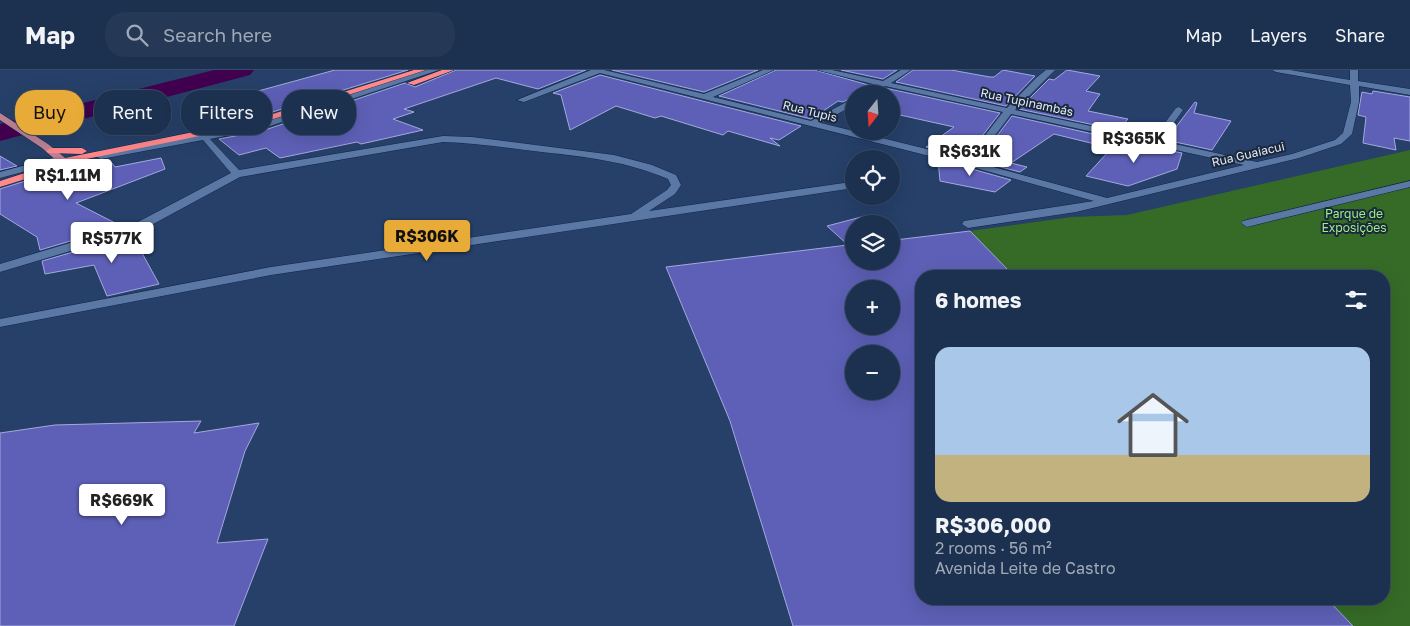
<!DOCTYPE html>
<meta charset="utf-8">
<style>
body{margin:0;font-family:"Golos Text",sans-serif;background:#253856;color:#f1f3f6;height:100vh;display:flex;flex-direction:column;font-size:19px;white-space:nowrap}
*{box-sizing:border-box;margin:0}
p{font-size:16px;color:#a0a9b7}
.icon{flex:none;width:28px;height:28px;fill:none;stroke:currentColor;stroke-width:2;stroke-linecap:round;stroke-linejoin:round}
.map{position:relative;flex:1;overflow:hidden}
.drawer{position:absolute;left:915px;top:200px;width:475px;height:335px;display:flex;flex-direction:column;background:#1c304f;border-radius:20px;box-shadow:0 5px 20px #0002,0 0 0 1px #3a4b66}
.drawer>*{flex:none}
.banner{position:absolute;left:15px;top:20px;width:475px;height:45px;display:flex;gap:10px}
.needle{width:32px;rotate:197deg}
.tools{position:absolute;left:845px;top:15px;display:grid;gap:10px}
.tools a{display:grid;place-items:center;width:55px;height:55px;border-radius:50%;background:#1c304f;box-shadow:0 5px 20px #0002,0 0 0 1px #3a4b66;font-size:25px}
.price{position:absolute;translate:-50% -42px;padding:0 11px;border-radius:5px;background:#fff;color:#222;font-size:16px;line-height:32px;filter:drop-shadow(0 1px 2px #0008)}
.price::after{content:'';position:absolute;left:50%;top:30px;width:15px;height:11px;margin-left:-8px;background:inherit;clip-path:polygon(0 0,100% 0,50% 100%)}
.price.selected{background:#e8ab37;color:#111}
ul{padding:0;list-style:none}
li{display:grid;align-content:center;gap:10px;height:265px;padding:0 20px}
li+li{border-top:1px solid #3a4b66}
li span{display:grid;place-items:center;height:155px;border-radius:15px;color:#555}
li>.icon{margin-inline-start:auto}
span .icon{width:90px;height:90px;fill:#fffc;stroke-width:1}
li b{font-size:21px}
h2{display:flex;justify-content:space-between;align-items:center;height:60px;padding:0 20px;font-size:21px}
.tag{padding:0 18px;border-radius:20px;background:#1c304f;box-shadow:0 5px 20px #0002,0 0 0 1px #3a4b66;font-size:18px;line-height:45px}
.tag.selected{background:#e8ab37;color:#111}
header{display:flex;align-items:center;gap:30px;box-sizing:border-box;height:70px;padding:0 25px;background:#1c304f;border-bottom:1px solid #3a4b66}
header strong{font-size:24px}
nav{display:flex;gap:28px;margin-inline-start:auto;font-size:18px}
.search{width:350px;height:45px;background:#253856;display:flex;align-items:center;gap:12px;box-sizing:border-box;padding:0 18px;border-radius:20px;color:#a0a9b7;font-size:19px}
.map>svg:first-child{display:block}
.green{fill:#366b27}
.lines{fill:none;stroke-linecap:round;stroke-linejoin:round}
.river{fill:#420050;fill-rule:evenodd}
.building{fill:#5d60b6;stroke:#a3a9df;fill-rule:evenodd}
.minor-casing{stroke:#0d254c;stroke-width:1}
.major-casing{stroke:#0d254c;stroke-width:1}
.highway-casing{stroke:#0d254c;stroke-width:1}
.minor{fill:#5b78a5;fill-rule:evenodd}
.major{fill:#bd8295;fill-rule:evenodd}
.highway{fill:#ff888b;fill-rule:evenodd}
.labels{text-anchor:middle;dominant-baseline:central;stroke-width:4;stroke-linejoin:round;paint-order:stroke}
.far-street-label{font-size:12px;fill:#e1ebfa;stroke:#1b273a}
.far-park-label{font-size:12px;fill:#9bf085;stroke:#1b273a}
</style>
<header>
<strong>Map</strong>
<div class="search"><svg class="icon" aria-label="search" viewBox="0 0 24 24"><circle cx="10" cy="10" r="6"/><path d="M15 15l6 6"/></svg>Search here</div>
<nav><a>Map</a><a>Layers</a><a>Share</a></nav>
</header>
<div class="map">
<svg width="1410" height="556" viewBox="0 0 1410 556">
<rect width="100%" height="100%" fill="#264069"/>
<path class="green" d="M1410 80V556H1353L1326 529H1384V206H1013L970 161 1072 147 1127 145Z"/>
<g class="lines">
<path class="river" d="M214 0H254L250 5 0 71V54Z"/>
</g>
<path class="building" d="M335 0H408L253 48 205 58 185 41Z
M456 0H586L538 19 496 8 404 39 414 42 393 49 423 60 361 74 357 72 280 88 266 78 239 85 219 69 262 61 405 13 415 17Z
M612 0H758L704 22Z
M776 0H815L872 16 861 24H854V26L843 32 838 31 811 49 719 26Z
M841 0H897L883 9Z
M913 0H951L990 7H994L1003 0 1035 6 1006 36 896 12Z
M1067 0 1100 6 1086 21 1100 24 1088 41 1128 49 1118 60 1019 39 1049 9 1054 10Z
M600 5 801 56 779 70 770 68 780 76 728 61 723 65 661 46 655 48 616 36 570 60 561 25 553 23Z
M885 18 1000 43 966 87 926 77 954 57 891 43V24H877Z
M1373 21 1410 27V71L1394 68 1396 80 1363 73 1366 47 1358 45 1361 27 1362 22 1372 24Z
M1195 32 1197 33 1194 43 1231 51 1212 80 1166 70Z
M1012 46 1111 68 1103 76 1054 64 1011 93 1027 97 1020 102 978 91Z
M1119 70 1182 83 1177 99 1128 116 1086 106Z
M0 86 17 96 0 100Z
M161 88 165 99 76 133 121 156 40 180 37 167 0 144V119L38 107 42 109 112 93 115 97Z
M938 90 965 97 1011 110 995 122 940 111Z
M865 146 876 154H854V191H891V167L895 170 970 161 1014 206H921V529H1327L1353 556H793L730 351 666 197 848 175 827 156ZM854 219H891V256H854ZM854 284H891V321H854Z
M146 161 153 181 142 183 159 214 107 226 94 195 45 204 42 191Z
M201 351 194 363 259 353 245 381 217 473 268 469 234 556H0V363L55 355Z"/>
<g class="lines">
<g class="minor-casing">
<path id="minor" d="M427 0H439L261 59 210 69 239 100 443 66 472 67 614 85 652 95 676 105 681 115 675 124 649 141 851 112H854V118L271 205 0 257V249L271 197 631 144 667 120 671 115 668 109C626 91 586 87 542 82 509 78 476 73 443 72L240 107 144 159 0 202V194L136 153 231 103 203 70 101 89 96 86 97 84 256 55Z
M591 0H604L704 24 763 0H774L713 27 811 51 854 28V35L821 53 967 89 1003 42 885 16 873 24H863L877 15 817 0H832L883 11 901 0H911L891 13 1007 38 1036 8 1046 0H1055L1015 40 1153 69 1176 38 1179 37 1183 40 1161 71 1257 92 1292 84 1335 70 1343 63 1351 32 1350 15 1276 2 1272 0H1290L1350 10V0H1358V11L1410 19V25L1359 16V32L1352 64 1341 74 1299 88 1076 142 968 158 962 154 964 151 1094 131 965 95 600 3 524 32 517 30ZM1011 44 1244 95 1107 128 975 92Z
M60 86 64 87V91L0 108V102Z
M1410 111V117L1247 157 1241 153 1243 151Z"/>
</g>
<g class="major-casing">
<path id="major" d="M0 43 48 74 75 96 76 98 75 100H67L42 78 0 50Z"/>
</g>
<g class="highway-casing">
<path id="highway" d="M414 0H426L258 54 67 93 45 103 0 117V111L37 99 60 89 253 50Z
M442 0H454L414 15 407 13Z
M51 78H82L87 81 82 84 48 83 46 81Z"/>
</g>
<use href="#minor" class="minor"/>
<use href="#major" class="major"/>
<use href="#highway" class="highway"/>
</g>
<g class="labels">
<g class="far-street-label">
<text transform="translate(1027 32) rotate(12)">Rua Tupinambás</text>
<text transform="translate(810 41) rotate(14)">Rua Tupis</text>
<text transform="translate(1248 84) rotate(-13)">Rua Guaiacui</text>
</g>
<g class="far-park-label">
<text x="1354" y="143">Parque de<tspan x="1354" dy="14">Exposições</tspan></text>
</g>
</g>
</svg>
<div class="tools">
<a><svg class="needle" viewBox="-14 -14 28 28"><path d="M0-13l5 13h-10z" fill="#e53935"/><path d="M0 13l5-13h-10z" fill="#a0a9b7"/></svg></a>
<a><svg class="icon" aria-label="locate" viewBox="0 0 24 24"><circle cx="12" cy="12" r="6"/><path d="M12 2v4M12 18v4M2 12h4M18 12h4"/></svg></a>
<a><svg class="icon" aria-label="layers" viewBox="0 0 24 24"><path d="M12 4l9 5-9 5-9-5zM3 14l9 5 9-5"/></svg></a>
<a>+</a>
<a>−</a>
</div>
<b class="price" style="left:1134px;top:94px">R$365K</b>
<b class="price" style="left:970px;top:107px">R$631K</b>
<b class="price" style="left:68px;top:131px">R$1.11M</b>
<b class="price selected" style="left:427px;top:192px">R$306K</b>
<b class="price" style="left:112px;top:194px">R$577K</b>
<b class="price" style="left:122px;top:456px">R$669K</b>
<div class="banner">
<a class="tag selected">Buy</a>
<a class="tag">Rent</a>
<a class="tag">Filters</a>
<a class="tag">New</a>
</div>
<section class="drawer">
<h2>6 homes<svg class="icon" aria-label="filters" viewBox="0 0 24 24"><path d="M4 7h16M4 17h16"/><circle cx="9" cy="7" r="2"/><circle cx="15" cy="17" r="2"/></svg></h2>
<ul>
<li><span style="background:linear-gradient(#a9c7e8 70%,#c2b280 0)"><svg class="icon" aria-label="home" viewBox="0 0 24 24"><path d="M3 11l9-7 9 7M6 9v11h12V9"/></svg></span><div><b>R$306,000</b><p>2 rooms · 56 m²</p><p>Avenida Leite de Castro</p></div></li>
</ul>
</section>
</div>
